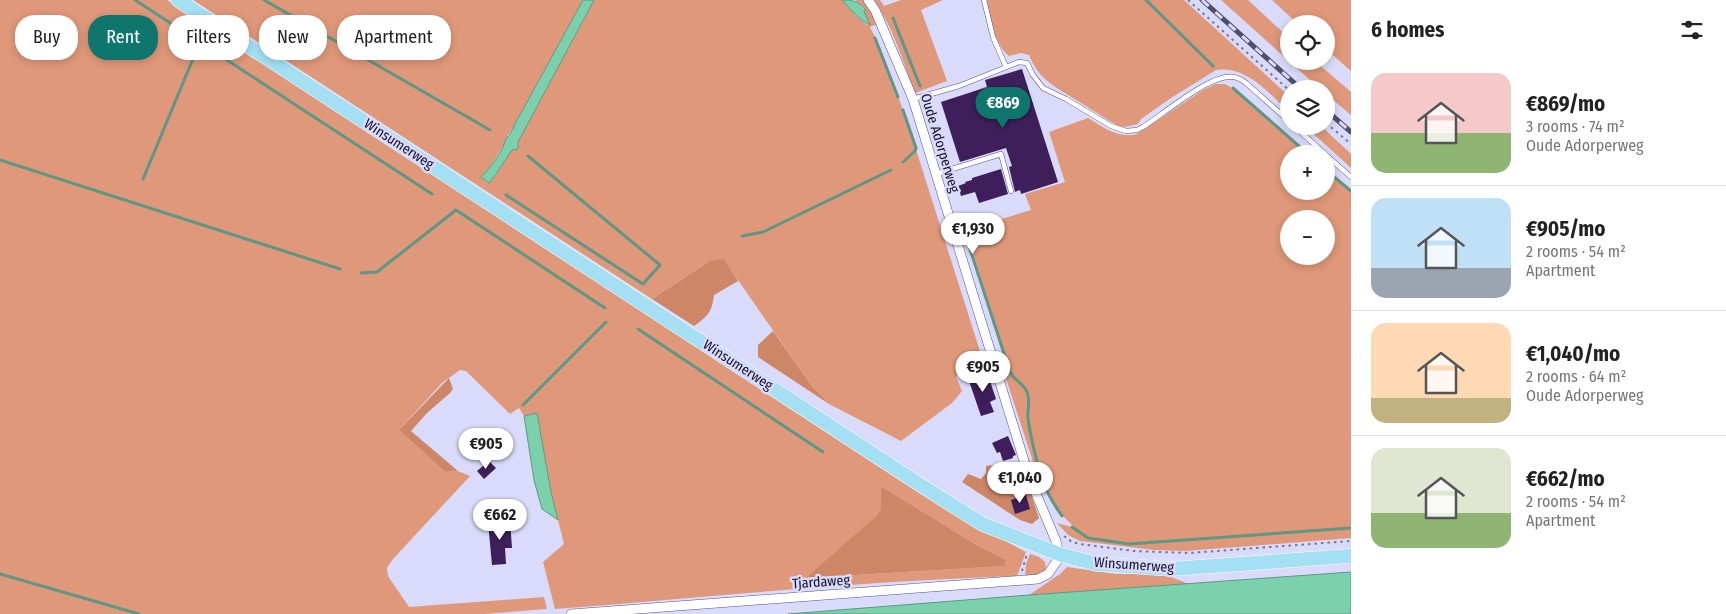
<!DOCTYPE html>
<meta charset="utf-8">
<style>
body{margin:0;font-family:"Fira Sans Condensed",sans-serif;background:#f6f6f6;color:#222;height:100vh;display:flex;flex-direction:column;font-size:19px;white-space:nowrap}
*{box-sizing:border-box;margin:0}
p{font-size:16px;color:#767676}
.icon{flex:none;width:28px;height:28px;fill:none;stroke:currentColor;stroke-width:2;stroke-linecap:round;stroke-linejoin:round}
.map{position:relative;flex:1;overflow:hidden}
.drawer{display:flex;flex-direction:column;background:#fff;width:375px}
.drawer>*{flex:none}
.top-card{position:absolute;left:15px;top:15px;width:475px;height:45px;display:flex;gap:10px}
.tools{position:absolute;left:1280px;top:15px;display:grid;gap:10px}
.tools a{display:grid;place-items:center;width:55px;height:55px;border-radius:50%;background:#fff;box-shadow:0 2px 8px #0003;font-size:25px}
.price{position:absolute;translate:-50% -42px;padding:0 11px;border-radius:18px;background:#fff;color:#222;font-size:16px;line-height:32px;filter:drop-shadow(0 1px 2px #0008)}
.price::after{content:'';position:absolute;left:50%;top:30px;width:15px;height:11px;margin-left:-8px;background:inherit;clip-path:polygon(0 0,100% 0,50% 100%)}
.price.current{background:#0f766e;color:#fff}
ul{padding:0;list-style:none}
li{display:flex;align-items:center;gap:15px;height:125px;padding:0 20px}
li+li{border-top:1px solid #e0e0e0}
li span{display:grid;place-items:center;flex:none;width:140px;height:100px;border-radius:15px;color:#555}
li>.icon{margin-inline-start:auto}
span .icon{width:60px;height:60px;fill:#fffc;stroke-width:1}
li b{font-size:21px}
h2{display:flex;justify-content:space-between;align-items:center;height:60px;padding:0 20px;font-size:21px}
.tag{padding:0 18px;border-radius:20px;background:#fff;box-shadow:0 2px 8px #0003;font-size:18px;line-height:45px}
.tag.current{background:#0f766e;color:#fff}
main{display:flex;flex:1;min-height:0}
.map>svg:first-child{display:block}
.green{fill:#df9879;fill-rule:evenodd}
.forest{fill:#cd8666}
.water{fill:#7cd1ad;stroke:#5d9786}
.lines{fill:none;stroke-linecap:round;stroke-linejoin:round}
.stream{stroke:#5d9786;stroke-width:3}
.building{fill:#3e1f5b}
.lane-casing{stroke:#565193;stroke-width:5.5}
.street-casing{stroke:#565193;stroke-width:10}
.primary-casing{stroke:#fff;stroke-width:15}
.path{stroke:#767592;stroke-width:2;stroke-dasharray:2.5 4;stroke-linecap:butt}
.lane{stroke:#fff;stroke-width:4.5}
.street{stroke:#fff;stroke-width:9}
.primary{stroke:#a4dff4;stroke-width:14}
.rail-casing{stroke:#504e6a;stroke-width:5}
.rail{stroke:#dadbfa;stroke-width:3;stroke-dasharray:9;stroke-linecap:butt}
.labels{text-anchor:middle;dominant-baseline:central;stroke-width:5;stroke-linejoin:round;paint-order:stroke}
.street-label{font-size:14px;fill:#14112c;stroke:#dadbfa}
</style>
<main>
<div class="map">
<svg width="1351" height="614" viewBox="0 0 1351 614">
<rect width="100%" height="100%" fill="#dadbfa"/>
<path class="green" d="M0 0H167L940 506 1026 552 1017 576C863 581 709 597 555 609L543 562 564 544 551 492 537 413 524 416 519 408 510 414 466 371 460 370 442 383 399 430 445 472 458 471 470 476 393 559 387 568 388 576 409 607 544 597 547 609 484 614H0ZM881 486 975 544 1006 560 1003 566 807 578 876 516 881 509Z
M193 0H583L515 124 505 140V143L490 167 481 177 488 183 494 177 512 150 518 149V142L594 0H842L856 16 867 25 870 24 865 15 864 7 855 0H864L878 24 870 27 880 47 906 118 984 364 959 373 956 377 962 391 952 403 901 441 829 404 811 385 724 260 710 261 652 299Z
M874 0H880L884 6 901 0H943L921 10 947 81 915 93C903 62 893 27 874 0Z
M986 0H1184L1289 96V112C1269 93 1246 65 1216 70L1171 98 1141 119 1138 124 1125 127 1118 126C1101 116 1085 105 1068 95 1049 83 1038 77 1029 55L1021 53 1009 56C995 44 989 18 986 0Z
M1221 0H1248L1289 38V61H1315L1351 92V115L1326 94V89H1320Z
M1272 0H1351V71L1326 49V24H1298Z
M1216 84H1225L1232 88 1308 154H1289V191H1326V170L1351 191V538L1186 551 1154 550 1080 541 1068 535 1057 523 1075 528 1059 512 1050 495 1042 470 1035 468 1003 369 1004 354 966 230 1031 210 1025 194 1065 182 1049 132 1088 118C1103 127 1118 139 1137 134L1203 90ZM1289 219H1326V256H1289Z
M1305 126H1321L1351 154V168Z
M1030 554 1039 557 1045 562 1046 569 1039 575 1025 577 1026 564Z
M1067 567 1117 574H1163L1189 584 1029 595 1060 574Z"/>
<path class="forest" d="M724 259 738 281 714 295C712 312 708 316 694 326L652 299 710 261Z
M773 331 811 385 829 404 758 357V345Z
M449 378 453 389 450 393 427 413 411 431 458 471 445 472 399 430Z
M995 465C1005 472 1011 474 1023 471L1039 518 1032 524 1020 520 962 482 968 474 981 479 986 473V466Z
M881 486 975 544 1006 560 1004 566 806 578 876 516 881 509Z"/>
<path class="water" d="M583 0H594L518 142V149L512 150 494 177 489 183 481 177C491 167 503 152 506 138L509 136 515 124Z
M842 0C853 0 859 1 866 10L864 11 870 25C859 20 850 9 842 0Z
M537 413 551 492 558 520 542 509 534 480 524 416Z
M1351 572V614H788L1029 595Z"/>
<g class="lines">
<path class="stream" d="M135 0 432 194
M264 0 490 130
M1146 0 1213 66
M893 18 920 86
M875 38 898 97
M1233 88 1308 154
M925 102 942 154
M903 110 916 148 915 151 903 162
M0 160 340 269
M1326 170 1351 191
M143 179 200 42
M506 195 643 284 660 265 528 156
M742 236 763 232 891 170
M969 246 1010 372C1014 380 1023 383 1027 392 1031 401 1027 409 1028 418 1030 435 1040 479 1048 493 1052 501 1057 509 1062 516
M361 273 377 272 456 210 605 308
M638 329 823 452
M523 405 606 322
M1072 527 1088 538 1129 544 1351 528
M0 574 139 614"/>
</g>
<path class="building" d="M1022 69 1058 182 1021 194 1020 190 1015 192 1009 167 1012 166 1006 148 960 162 941 102 987 87 985 80Z
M1001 169 1008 194 979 203 975 192 961 196 958 186 966 183 965 182 972 180V178Z
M987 372 996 399 990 402 994 412 981 416 968 378Z
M1008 436 1016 455 1013 456V458L1003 461 1000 452 997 453 992 443Z
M489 461 496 468 484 479 477 471Z
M1026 495 1030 509 1015 514 1011 500Z
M510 520 512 548H505L506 564 492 565 488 522Z"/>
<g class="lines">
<g class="lane-casing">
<path id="lane" d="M984 0 993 37 1006 67
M913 99 959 86 1019 62 1027 63 1033 75 1043 88 1066 99 1111 126 1126 131 1137 130 1143 127C1163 114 1206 78 1228 77 1235 76 1241 79 1246 83L1289 121
M1294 126 1325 154
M1326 155 1351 177
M936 174 1001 154 1011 191"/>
</g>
<g class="street-casing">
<path id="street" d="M571 614 1038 579 1048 574 1057 561 1059 554 1056 541 1029 477 913 99 875 10 868 0"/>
</g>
<g class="primary-casing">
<path id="primary" d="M178 0 922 486 982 524 1059 554 1096 564 1171 569 1351 556"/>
</g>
<path class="path" d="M1188 0 1289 90
M1326 123 1351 144
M1064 536 1072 542 1080 544 1134 551 1189 553 1351 541
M1022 571 1027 554"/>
<use href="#lane" class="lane"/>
<use href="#street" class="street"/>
<use href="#primary" class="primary"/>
<g class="rail-casing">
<path id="rail" d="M1202 0 1301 89
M1326 110 1351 132"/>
</g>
<use href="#rail" class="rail"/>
</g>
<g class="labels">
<g class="street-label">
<text transform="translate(940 143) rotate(73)">Oude Adorperweg</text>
<text transform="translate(399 144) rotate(33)">Winsumerweg</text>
<text transform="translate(738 365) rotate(33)">Winsumerweg</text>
<text transform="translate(1134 565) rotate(4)">Winsumerweg</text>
<text transform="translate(821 582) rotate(-4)">Tjardaweg</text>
</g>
</g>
</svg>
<div class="tools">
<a><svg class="icon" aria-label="locate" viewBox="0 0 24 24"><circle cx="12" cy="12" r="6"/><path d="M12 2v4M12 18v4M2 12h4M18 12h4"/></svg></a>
<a><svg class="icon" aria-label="layers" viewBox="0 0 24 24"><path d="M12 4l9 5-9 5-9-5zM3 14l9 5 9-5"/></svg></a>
<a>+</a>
<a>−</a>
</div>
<b class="price current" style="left:1003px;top:129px">€869</b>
<b class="price" style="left:973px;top:255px">€1,930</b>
<b class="price" style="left:983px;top:393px">€905</b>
<b class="price" style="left:486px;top:470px">€905</b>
<b class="price" style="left:1020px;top:504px">€1,040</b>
<b class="price" style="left:500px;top:541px">€662</b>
<div class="top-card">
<a class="tag">Buy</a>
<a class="tag current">Rent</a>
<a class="tag">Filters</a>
<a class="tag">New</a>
<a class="tag">Apartment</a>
</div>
</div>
<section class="drawer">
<h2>6 homes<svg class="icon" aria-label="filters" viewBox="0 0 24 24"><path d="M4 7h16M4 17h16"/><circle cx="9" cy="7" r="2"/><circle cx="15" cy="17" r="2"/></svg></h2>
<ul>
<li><span style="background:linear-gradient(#f6c9c9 60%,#8fb573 0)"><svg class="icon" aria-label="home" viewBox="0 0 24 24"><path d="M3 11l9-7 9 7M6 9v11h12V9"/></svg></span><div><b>€869/mo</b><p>3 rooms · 74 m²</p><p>Oude Adorperweg</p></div></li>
<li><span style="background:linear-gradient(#bfe0f5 70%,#9aa5b1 0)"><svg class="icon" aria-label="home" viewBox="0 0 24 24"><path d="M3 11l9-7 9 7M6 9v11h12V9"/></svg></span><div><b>€905/mo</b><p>2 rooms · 54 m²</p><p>Apartment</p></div></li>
<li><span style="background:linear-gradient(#ffd9b3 75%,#c2b280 0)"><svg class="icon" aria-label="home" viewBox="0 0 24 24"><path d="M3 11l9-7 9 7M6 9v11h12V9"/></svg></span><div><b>€1,040/mo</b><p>2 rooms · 64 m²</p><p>Oude Adorperweg</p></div></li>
<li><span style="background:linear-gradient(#dfe7d0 65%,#8fb573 0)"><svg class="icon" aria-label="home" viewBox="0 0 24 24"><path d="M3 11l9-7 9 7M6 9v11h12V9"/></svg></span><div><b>€662/mo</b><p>2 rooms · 54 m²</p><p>Apartment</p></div></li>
</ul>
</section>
</main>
